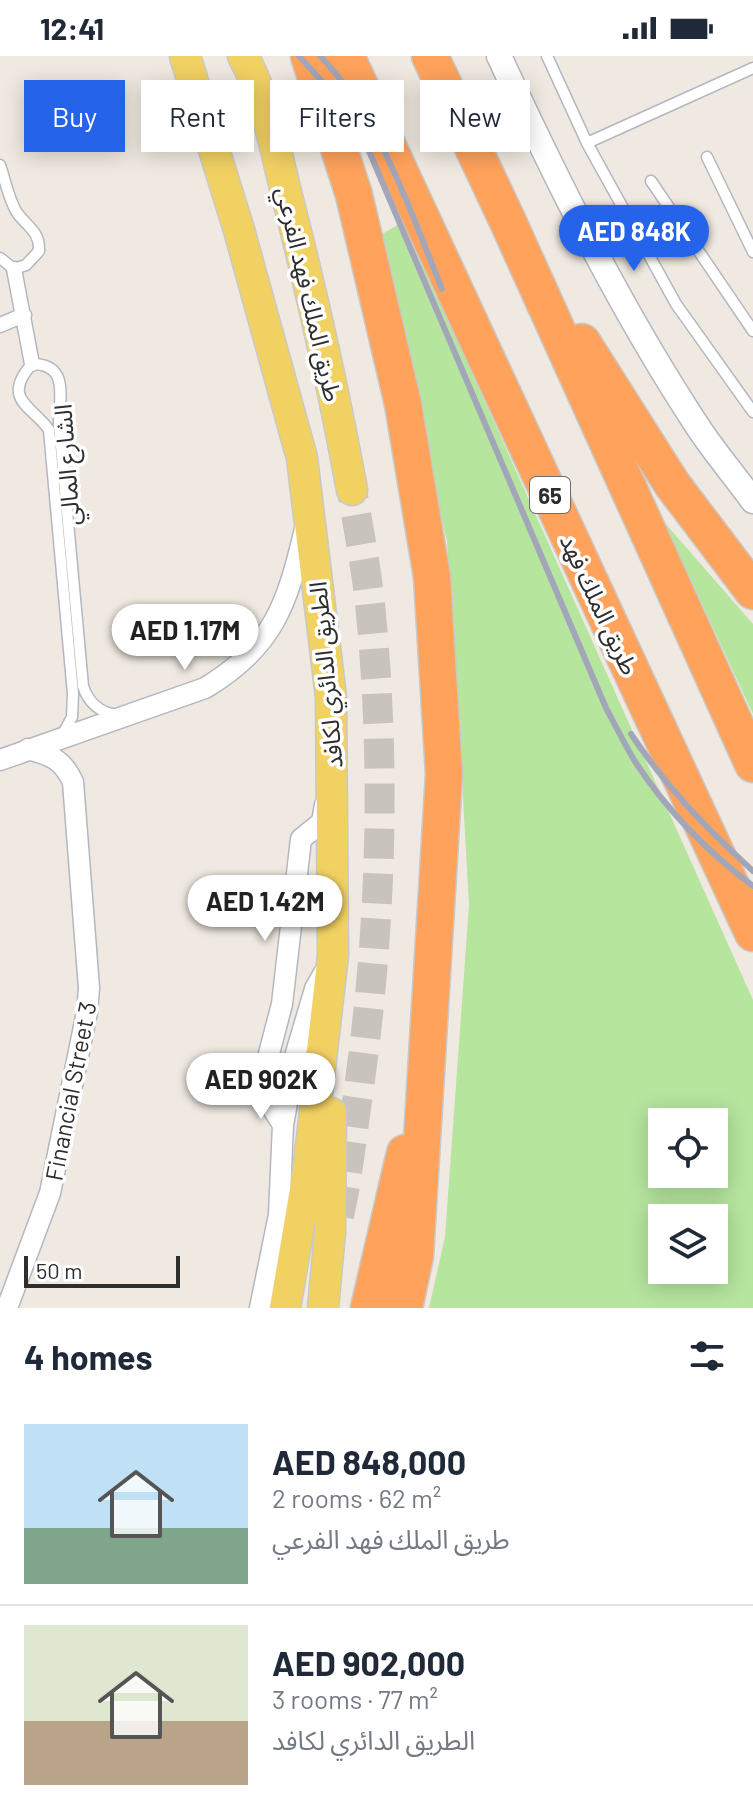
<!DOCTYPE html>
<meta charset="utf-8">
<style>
body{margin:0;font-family:Barlow,"Noto Sans Arabic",sans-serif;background:#f2f2f3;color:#1f2937;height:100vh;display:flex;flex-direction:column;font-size:30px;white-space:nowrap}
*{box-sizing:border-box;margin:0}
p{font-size:26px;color:#747a83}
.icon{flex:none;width:44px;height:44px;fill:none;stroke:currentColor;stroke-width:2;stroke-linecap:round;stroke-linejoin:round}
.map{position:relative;height:1252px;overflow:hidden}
.side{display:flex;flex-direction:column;background:#fff;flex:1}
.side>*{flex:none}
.banner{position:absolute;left:24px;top:24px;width:706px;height:72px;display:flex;gap:16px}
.controls{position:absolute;left:648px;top:1052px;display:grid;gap:16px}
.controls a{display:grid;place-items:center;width:80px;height:80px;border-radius:0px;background:#fff;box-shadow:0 4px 20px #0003;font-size:40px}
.scale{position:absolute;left:24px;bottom:20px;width:156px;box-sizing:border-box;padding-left:8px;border:4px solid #2e2e2e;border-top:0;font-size:22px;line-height:28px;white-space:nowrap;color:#2e2e2e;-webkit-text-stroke:6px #fff;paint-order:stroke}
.price{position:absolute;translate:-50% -68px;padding:0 18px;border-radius:28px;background:#fff;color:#222;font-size:26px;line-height:52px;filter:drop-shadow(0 2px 4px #0008)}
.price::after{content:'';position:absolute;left:50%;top:48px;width:24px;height:18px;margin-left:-12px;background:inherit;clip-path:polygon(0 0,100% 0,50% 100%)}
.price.selected{background:#2563eb;color:#fff}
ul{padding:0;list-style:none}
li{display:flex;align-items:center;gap:24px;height:200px;padding:0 24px}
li+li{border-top:2px solid #e0e1e3}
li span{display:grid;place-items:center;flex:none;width:224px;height:160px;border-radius:0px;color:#555}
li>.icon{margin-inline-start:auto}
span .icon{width:96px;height:96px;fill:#fffc;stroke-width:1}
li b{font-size:34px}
h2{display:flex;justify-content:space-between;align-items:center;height:96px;padding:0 24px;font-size:34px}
.chip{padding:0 28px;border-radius:0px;background:#fff;box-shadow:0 4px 20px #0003;font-size:28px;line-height:72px}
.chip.selected{background:#2563eb;color:#fff}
.status{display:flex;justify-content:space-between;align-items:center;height:56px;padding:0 40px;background:#fff;direction:ltr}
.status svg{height:22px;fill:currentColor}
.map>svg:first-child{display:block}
.green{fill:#b6e59e;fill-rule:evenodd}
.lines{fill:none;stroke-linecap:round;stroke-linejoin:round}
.primary-tunnel{stroke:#c8c4bd;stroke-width:30;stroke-dasharray:30 15;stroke-linecap:butt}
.service-casing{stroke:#b4b7c1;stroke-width:13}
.pedestrian-casing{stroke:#b4b7c1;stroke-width:17}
.minor-casing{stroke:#b4b7c1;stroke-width:23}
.tertiary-casing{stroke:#b4b7c1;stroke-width:27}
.primary-casing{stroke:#c9c9c9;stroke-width:33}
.motorway-casing{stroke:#c9c9c9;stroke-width:39}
.service{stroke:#fff;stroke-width:10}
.pedestrian{stroke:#fff;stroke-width:14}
.minor{stroke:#fff;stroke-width:20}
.tertiary{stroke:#fff;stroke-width:24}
.primary{stroke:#f2d163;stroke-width:30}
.motorway{stroke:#ffa35c;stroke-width:36}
.rail{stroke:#a3a6b8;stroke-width:6}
.labels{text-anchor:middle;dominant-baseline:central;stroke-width:7;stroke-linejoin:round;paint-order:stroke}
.shield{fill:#fff;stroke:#6d6d6d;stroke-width:2}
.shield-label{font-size:22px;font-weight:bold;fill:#2e2e2e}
.street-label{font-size:24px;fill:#2e2e2e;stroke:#fff}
</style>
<div class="status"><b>12:41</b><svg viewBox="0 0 49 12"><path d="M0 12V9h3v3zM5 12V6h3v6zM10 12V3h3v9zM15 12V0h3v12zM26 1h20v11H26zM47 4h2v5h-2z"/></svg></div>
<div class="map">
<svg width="753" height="1252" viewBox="0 0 753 1252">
<rect width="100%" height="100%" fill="#efe9e1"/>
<path class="green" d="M404 165 753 944V1252H429L445 1181 469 849 461 707 447 485 374 183ZM662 1066H714V1118H662ZM662 1162H714V1214H662Z
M664 466 753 568V658Z"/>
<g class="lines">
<path class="primary-tunnel" d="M339 1160C347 1124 351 1088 356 1052 381 886 387 716 370 548 366 510 358 472 352 434"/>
<g class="service-casing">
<path id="service" d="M547 0 587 87 676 248 753 356
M587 87 753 12
M707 101 753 196
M0 109C5 123 9 146 18 158 28 171 40 176 39 195L26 209 14 213 0 202
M651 125 753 275
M63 678 72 661 73 638 49 374C34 351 0 344 32 308 70 308 59 342 59 368L83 630C88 646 100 657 117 659"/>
</g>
<g class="pedestrian-casing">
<path id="pedestrian" d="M14 213 32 308
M0 269 24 259"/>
</g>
<g class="minor-casing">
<path id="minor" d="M0 704 205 632C274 591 287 548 305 473
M283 1069 260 1032 282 948 301 783 322 766 325 749
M7 1252 50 1137 87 956 89 932 73 726C63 704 51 699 28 693
M260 1252 279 1159 283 1069 296 997 315 933 324 917"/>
</g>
<g class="tertiary-casing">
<path id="tertiary" d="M499 0C558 127 621 254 698 371 715 397 735 420 753 445"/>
</g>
<g class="primary-casing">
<path id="primary" d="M185 0 239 174 302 402 331 641 333 899 308 1116 285 1252
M243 0C267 43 275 93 287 140 312 238 334 335 352 434
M323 1252 330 1176 331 1057"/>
</g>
<g class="motorway-casing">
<path id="motorway" d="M309 0 354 139 403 348 432 521 444 718 415 1200 404 1252
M346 0 753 877
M430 0 509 168 753 708
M582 286 672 428 753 535
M369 1252 405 1097"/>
</g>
<use href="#service" class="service"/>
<use href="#pedestrian" class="pedestrian"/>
<use href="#minor" class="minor"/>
<use href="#tertiary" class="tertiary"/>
<use href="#primary" class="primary"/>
<use href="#motorway" class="motorway"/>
<path class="rail" d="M299 0 326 30 369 95 606 652C616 670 625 690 636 707 667 754 709 797 753 830
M320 0C381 63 409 153 442 233
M631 678C667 732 705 771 753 815"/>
</g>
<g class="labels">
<rect class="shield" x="530" y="421" width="40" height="36" rx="6"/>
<g class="shield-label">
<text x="550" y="439">65</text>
</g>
<g class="street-label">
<text transform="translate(310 238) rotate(77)">طريق الملك فهد الفرعي</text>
<text transform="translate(66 409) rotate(-94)">الشارع المالي</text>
<text transform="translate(600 548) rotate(65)">طريق الملك فهد</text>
<text transform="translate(325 619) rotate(-95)">الطريق الدائري لكافد</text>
<text transform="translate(70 1035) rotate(-79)">Financial Street 3</text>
</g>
</g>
</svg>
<div class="controls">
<a><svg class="icon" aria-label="locate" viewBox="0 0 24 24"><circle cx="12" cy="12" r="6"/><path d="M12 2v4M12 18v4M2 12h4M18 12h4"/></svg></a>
<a><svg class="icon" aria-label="layers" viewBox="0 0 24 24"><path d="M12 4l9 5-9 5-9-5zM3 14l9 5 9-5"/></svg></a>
</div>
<div class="scale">50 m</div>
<b class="price selected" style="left:634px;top:217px">AED 848K</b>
<b class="price" style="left:185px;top:616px">AED 1.17M</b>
<b class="price" style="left:265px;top:887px">AED 1.42M</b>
<b class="price" style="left:261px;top:1065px">AED 902K</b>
<div class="banner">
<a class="chip selected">Buy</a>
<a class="chip">Rent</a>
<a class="chip">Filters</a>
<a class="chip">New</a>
</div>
</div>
<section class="side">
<h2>4 homes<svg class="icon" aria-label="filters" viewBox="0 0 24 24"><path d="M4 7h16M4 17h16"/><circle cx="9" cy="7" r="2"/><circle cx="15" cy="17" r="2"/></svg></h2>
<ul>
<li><span style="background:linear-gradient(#bfe0f5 65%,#7fa58c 0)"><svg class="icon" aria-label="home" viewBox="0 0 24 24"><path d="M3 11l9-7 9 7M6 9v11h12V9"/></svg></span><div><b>AED 848,000</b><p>2 rooms · 62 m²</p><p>طريق الملك فهد الفرعي</p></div></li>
<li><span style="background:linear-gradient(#dfe7d0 60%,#b9a48a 0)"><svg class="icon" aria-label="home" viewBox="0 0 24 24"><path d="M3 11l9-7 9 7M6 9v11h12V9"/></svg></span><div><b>AED 902,000</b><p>3 rooms · 77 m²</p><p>الطريق الدائري لكافد</p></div></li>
</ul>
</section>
